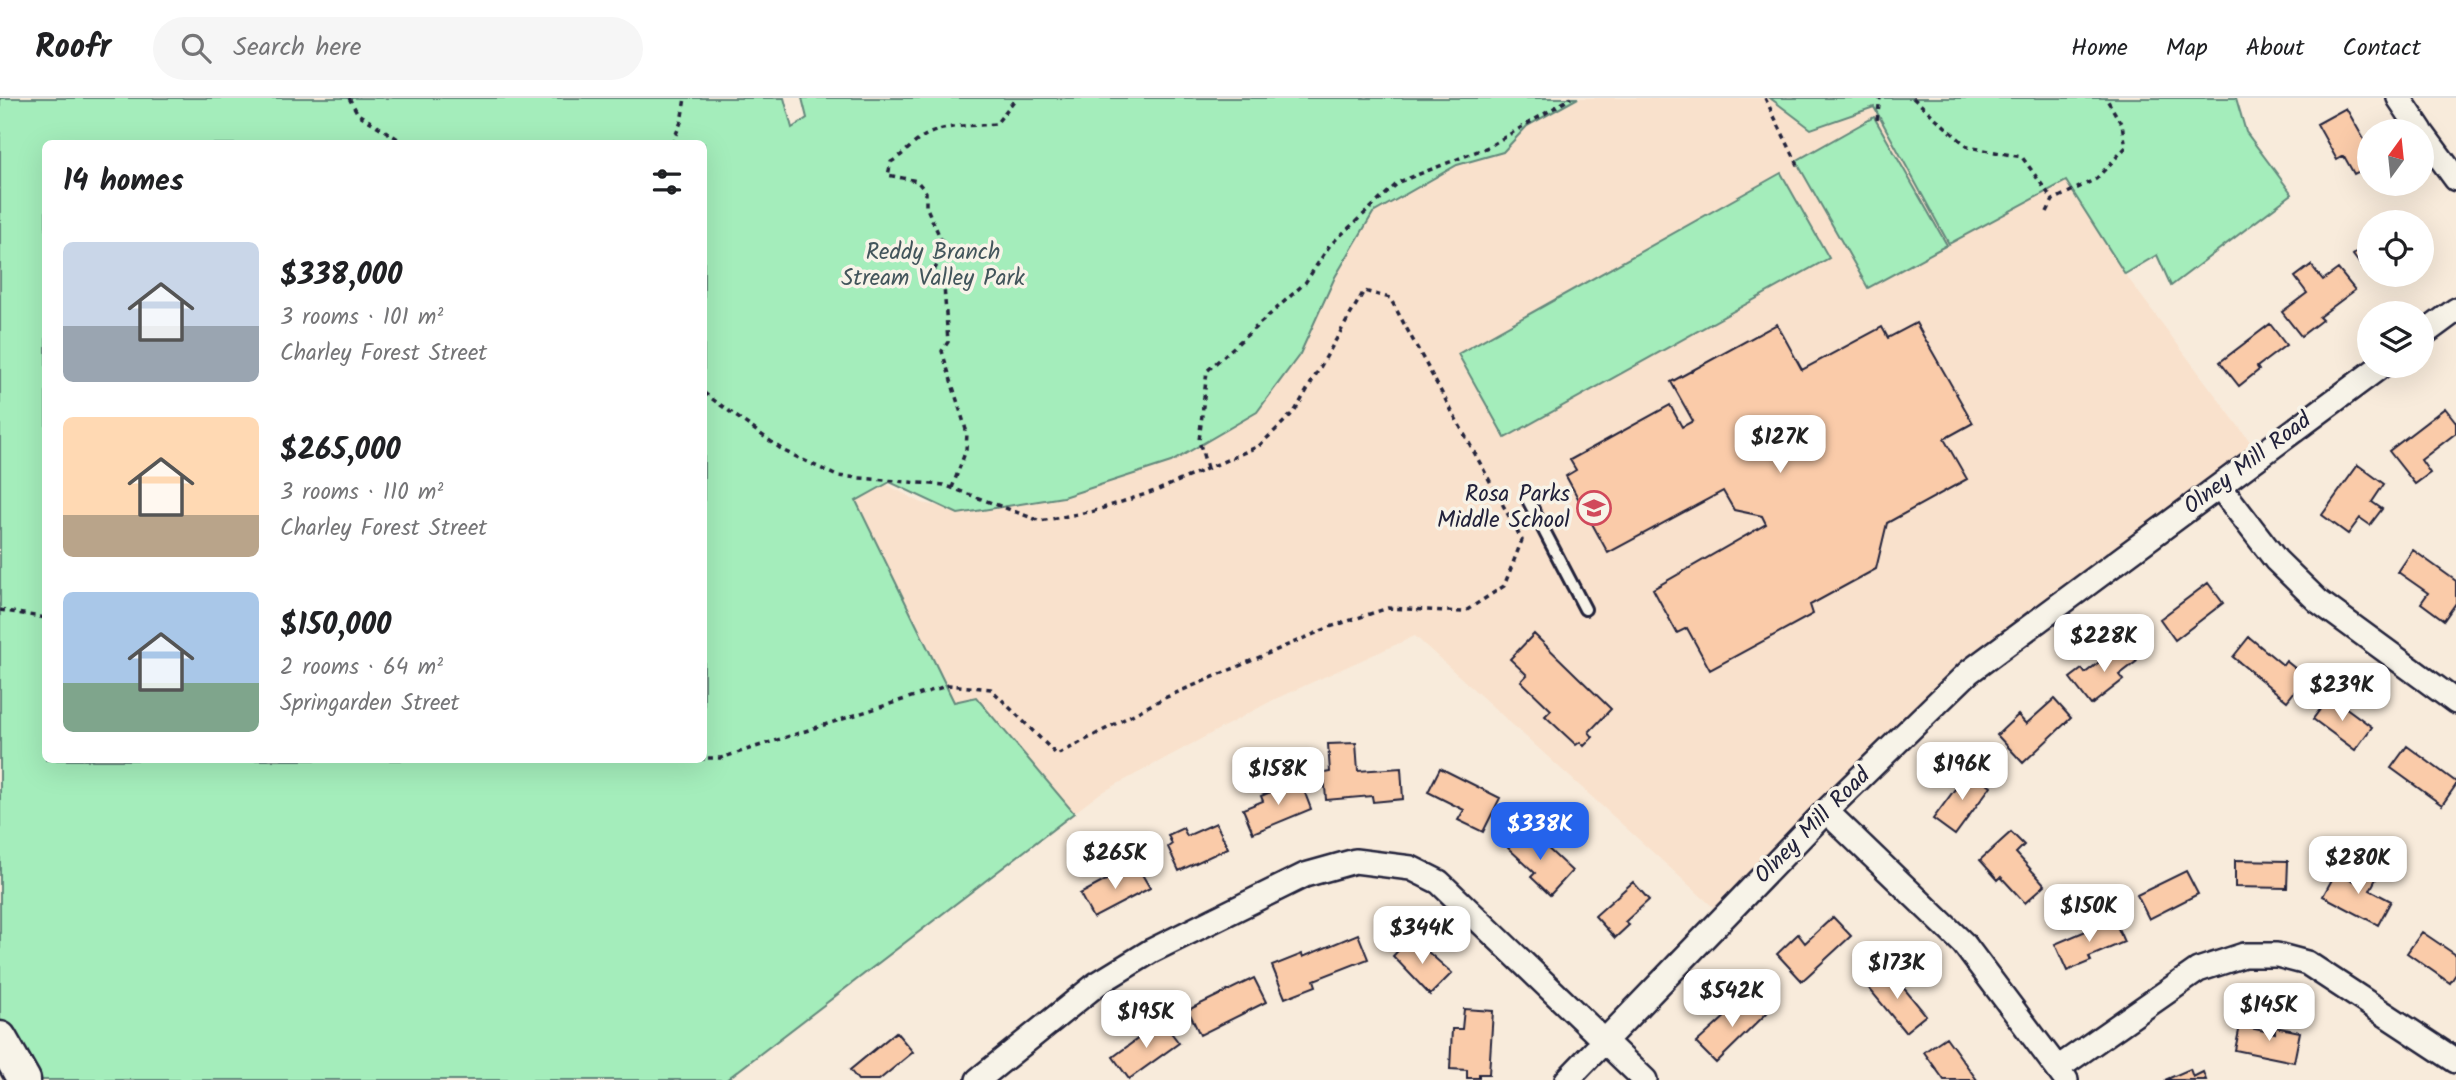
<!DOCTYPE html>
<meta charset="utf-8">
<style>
body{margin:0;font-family:Kalam,sans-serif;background:#f6f6f6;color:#202124;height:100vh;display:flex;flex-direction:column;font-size:26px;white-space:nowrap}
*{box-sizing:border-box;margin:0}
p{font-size:23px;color:#757577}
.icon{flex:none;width:38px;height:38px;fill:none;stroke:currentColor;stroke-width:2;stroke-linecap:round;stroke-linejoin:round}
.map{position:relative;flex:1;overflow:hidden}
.drawer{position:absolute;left:42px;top:42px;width:665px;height:623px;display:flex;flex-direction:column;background:#fff;border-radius:10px;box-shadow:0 7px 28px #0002}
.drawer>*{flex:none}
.needle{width:46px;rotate:15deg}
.controls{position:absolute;left:2357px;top:21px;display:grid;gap:14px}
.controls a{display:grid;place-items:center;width:77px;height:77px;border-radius:50%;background:#fff;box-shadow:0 7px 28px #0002;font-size:35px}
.price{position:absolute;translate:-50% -60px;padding:0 16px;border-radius:14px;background:#fff;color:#222;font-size:23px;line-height:46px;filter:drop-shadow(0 2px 4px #0008)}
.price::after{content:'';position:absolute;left:50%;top:42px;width:21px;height:16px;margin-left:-10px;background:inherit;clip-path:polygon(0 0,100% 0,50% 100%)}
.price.selected{background:#2563eb;color:#fff}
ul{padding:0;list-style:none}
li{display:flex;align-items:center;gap:21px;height:175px;padding:0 21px}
li span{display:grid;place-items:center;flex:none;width:196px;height:140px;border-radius:10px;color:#555}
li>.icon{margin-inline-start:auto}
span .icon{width:84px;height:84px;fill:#fffc;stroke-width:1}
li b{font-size:30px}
h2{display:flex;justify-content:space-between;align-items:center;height:84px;padding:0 21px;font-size:30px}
header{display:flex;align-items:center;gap:42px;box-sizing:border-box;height:98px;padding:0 35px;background:#fff;border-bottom:2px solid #e0e0e0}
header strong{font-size:33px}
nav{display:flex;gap:38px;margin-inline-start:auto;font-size:24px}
.search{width:490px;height:63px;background:#f6f6f6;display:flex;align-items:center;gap:18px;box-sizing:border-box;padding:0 24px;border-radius:38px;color:#757577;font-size:26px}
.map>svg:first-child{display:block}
.built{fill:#f9e1cc}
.green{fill:#a4edbb;stroke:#63887b;stroke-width:2;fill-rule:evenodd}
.building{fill:#facba9;stroke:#22223b;stroke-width:2}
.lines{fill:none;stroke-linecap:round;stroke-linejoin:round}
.service-casing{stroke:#22223b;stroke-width:16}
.minor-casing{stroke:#22223b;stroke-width:28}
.secondary-casing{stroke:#22223b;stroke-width:37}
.path{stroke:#22223b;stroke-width:3.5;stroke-dasharray:5 5;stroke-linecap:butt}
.service{stroke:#f7f3e8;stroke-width:10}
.minor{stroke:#f7f3e8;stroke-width:23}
.secondary{stroke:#f7f3e8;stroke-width:32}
.labels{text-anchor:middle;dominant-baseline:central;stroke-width:7;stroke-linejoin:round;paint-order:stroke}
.park-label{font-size:23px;fill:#42555b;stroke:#f7f3e8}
.street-label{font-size:23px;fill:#22223b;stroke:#f7f3e8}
.poi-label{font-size:23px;fill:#22223b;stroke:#f7f3e8;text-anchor:end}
</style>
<header>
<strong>Roofr</strong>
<div class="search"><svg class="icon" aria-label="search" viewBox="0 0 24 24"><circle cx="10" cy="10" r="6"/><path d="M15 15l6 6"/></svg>Search here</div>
<nav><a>Home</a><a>Map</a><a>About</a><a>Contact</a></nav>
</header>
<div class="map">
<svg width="2456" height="982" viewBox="0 0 2456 982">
<rect width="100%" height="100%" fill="#f8ebdb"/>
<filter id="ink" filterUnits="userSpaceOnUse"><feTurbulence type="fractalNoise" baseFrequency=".0143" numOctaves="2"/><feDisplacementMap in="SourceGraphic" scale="14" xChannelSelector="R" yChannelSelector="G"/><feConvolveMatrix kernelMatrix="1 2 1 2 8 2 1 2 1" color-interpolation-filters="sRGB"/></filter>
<g filter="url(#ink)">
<path class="built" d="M1569 0H1770L1811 31 1873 9 1949 145 2066 82 2125 176 2260 357 1969 574 1724 819 1415 538 1275 601 1099 696 1074 715 976 599 760 655 704 662 838 361 922 405 970 414 1063 399 1171 364 1335 179 1376 109 1549 5Z"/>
<path class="green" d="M0 0H784L792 30 807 20 802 0H1578L1527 28 1503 54 1457 67 1373 115 1335 179 1300 256 1257 314 1171 364 1063 399 958 416 890 384 856 403 954 604 976 599 1074 715 726 982H24L0 940ZM46 46H704V662H46Z
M1770 0H2236L2246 34 2292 96 2171 188 2157 157 2125 176 2066 83 1949 146 1874 9 1811 31Z
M1874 19 1947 147 1868 190 1796 63Z
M1781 75 1829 160 1505 340 1458 256Z"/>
<path class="building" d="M2346 10 2370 52V68L2354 76 2344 58 2337 62 2317 26Z
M2370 145 2371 177 2369 178 2353 157Z
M2311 167 2323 182 2338 171 2355 192 2319 219 2322 222 2301 238 2282 214 2307 195 2295 179Z
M1916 225 1973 325 1944 341 1967 381 1887 425 1876 471 1810 507 1813 516 1710 572 1687 530 1677 535 1653 491 1766 426 1762 418 1734 412 1723 393 1608 455 1566 378 1576 372 1570 362 1670 307 1682 329 1693 323 1671 284 1777 226 1802 272 1882 229 1888 240Z
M2270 226 2286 247 2257 269 2259 272 2239 288 2220 264Z
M2445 310 2456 324V335L2421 362 2430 375 2415 386 2389 353Z
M2358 367 2384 386 2372 404 2382 411 2370 427 2360 420 2348 436 2322 417Z
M2413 452 2456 483V505L2444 522 2421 505 2428 495 2398 474Z
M2208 485 2223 505 2175 542 2160 521Z
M1534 536 1611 611 1589 634 1593 639 1584 648 1580 644 1576 647 1545 618 1551 612 1521 583 1527 577 1510 561Z
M2249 539 2283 567 2286 563 2306 579 2287 603 2233 559Z
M2121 543 2137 563 2119 577 2123 582 2091 607 2070 580 2082 571 2085 575 2107 558 2105 555Z
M2330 598 2372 629 2355 652 2313 621Z
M2054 601 2071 620 2023 665 1997 637 2018 617 2026 626Z
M1356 645 1358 673 1401 670 1403 701 1373 704 1372 698 1326 702 1324 675 1330 674 1328 646Z
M2407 648 2456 684V687L2442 707 2391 670Z
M1440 670 1500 700 1483 734 1458 722 1464 712 1428 694Z
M1969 672 1991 688 1955 737 1933 721Z
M1300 682 1311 711 1253 735 1243 711 1263 703 1261 698Z
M1216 725 1228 750 1179 773 1168 749 1172 746 1168 737 1183 730 1187 738Z
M1527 731 1572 773 1550 797 1531 779 1535 775 1508 750Z
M2011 734 2024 747 2016 755 2045 787 2025 805 2001 779 1998 782 1980 762Z
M2235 762 2288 763 2287 790 2235 789Z
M1136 766 1150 790 1093 820 1080 796Z
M2361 771 2377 779 2370 792 2391 803 2378 827 2323 798 2336 774 2354 783Z
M2186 773 2198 796 2149 821 2137 797Z
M1633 784 1649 802 1625 824 1629 827 1615 840 1595 818Z
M1833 819 1851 838 1802 883 1777 856 1798 836 1805 845Z
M2114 821 2124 844 2089 859 2091 863 2067 873 2055 846Z
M2422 834 2456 857V876L2450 885 2407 855Z
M1358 836 1368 861 1314 882 1316 888 1285 900 1272 868 1302 856 1303 859Z
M1411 839 1452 875 1430 897 1393 858Z
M1888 871 1926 917 1905 934 1867 888Z
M1254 880 1266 904 1200 937 1188 912Z
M1749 897 1767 915 1716 965 1696 945Z
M1464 911 1493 913 1489 976H1479V980H1467V972L1450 971 1452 931H1462Z
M1162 923 1179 945 1129 981 1113 959Z
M2240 928 2275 935V929L2300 934 2294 964 2235 952Z
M896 934 913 954 879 982H858L850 972Z
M1946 939 1977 982H1944L1924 954Z
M2190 971 2193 979 2203 974 2206 982H2165Z"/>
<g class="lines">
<g class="service-casing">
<path id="service" d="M1527 400 1585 511"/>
</g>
<g class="minor-casing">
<path id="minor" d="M2399 0 2421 33
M2422 35 2456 81
M2422 237 2456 212
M2220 389 2276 462 2318 503 2456 604
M1826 713 1964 846 2066 982
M2058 970 2198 872 2244 857H2277L2307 865 2456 963
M978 982 1097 886 1151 853 1305 777 1355 763 1411 770 1439 784 1645 982
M1567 982 1826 713 1969 574 2381 268"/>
</g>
<g class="secondary-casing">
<path id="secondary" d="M0 940 24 982"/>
</g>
<path class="path" d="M349 0 358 16 398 41
M1765 0 1800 71
M1913 0 1968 49 2022 59 2053 102
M1877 22 1880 0
M672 46 681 24 685 0
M2047 114 2053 102 2096 81 2126 49 2122 27 2106 0
M704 295 784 353 837 378 944 387 1040 423 1094 413 1158 392 1259 348 1295 313 1364 193 1390 200 1522 442 1504 488 1464 514 1388 510 1330 529 1162 601 1057 657 991 591 949 587 721 660H704
M1207 370 1199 343 1207 273 1305 185 1330 147 1399 84 1488 49 1571 0
M952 390 966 352 967 335 942 253 948 244 944 188 942 186 933 189V174L941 160 943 146 926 108V94L917 83 888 77 891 64C903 57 910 48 921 40 943 26 970 28 996 26L1016 0
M0 512 46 520"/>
<use href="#service" class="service"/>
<use href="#minor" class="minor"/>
<use href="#secondary" class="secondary"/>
</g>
</g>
<defs>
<g id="school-ring" transform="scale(1.75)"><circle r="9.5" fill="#f7f3e8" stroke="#d1495b" stroke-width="1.5"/><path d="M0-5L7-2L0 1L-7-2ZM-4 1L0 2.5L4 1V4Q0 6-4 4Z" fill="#d1495b"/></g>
</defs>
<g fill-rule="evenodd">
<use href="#school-ring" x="1594" y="410"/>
</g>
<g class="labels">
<g class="park-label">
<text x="933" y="155">Reddy Branch<tspan x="933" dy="26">Stream Valley Park</tspan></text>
</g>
<g class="street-label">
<text transform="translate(2248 366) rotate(-37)">Olney Mill Road</text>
<text transform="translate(1813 728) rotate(-45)">Olney Mill Road</text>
</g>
<g class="poi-label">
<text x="1570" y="397">Rosa Parks<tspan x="1570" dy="26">Middle School</tspan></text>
</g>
</g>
</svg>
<div class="controls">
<a><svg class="needle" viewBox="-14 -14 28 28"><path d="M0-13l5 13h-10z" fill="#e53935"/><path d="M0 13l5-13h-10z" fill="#757577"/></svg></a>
<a><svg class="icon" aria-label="locate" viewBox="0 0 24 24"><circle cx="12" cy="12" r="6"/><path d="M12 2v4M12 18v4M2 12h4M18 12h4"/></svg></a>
<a><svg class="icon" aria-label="layers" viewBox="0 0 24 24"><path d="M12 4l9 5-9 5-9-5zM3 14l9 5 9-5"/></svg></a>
</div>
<b class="price" style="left:1780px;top:377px">$127K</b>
<b class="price" style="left:2104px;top:576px">$228K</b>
<b class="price" style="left:2342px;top:625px">$239K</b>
<b class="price" style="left:1962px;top:704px">$196K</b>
<b class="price" style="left:1278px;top:709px">$158K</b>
<b class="price selected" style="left:1540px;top:764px">$338K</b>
<b class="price" style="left:1115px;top:793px">$265K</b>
<b class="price" style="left:2358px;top:798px">$280K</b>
<b class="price" style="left:2089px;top:846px">$150K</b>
<b class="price" style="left:1422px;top:868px">$344K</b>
<b class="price" style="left:1897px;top:903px">$173K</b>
<b class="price" style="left:1732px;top:931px">$542K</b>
<b class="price" style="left:2269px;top:945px">$145K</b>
<b class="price" style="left:1146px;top:952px">$195K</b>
<section class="drawer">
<h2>14 homes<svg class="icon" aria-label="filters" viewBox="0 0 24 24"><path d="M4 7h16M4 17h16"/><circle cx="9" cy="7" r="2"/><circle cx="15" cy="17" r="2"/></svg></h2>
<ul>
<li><span style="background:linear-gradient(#c9d6e8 60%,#9aa5b1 0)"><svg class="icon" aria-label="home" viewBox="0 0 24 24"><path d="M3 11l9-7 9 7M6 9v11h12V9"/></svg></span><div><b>$338,000</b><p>3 rooms · 101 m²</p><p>Charley Forest Street</p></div></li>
<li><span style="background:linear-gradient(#ffd9b3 70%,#b9a48a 0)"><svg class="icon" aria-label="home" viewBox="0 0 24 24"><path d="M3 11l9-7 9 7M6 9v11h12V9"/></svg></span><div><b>$265,000</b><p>3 rooms · 110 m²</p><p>Charley Forest Street</p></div></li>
<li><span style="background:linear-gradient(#a9c7e8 65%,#7fa58c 0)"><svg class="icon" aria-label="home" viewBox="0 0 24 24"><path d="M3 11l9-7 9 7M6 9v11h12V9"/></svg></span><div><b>$150,000</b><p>2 rooms · 64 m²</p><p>Springarden Street</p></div></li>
</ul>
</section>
</div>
